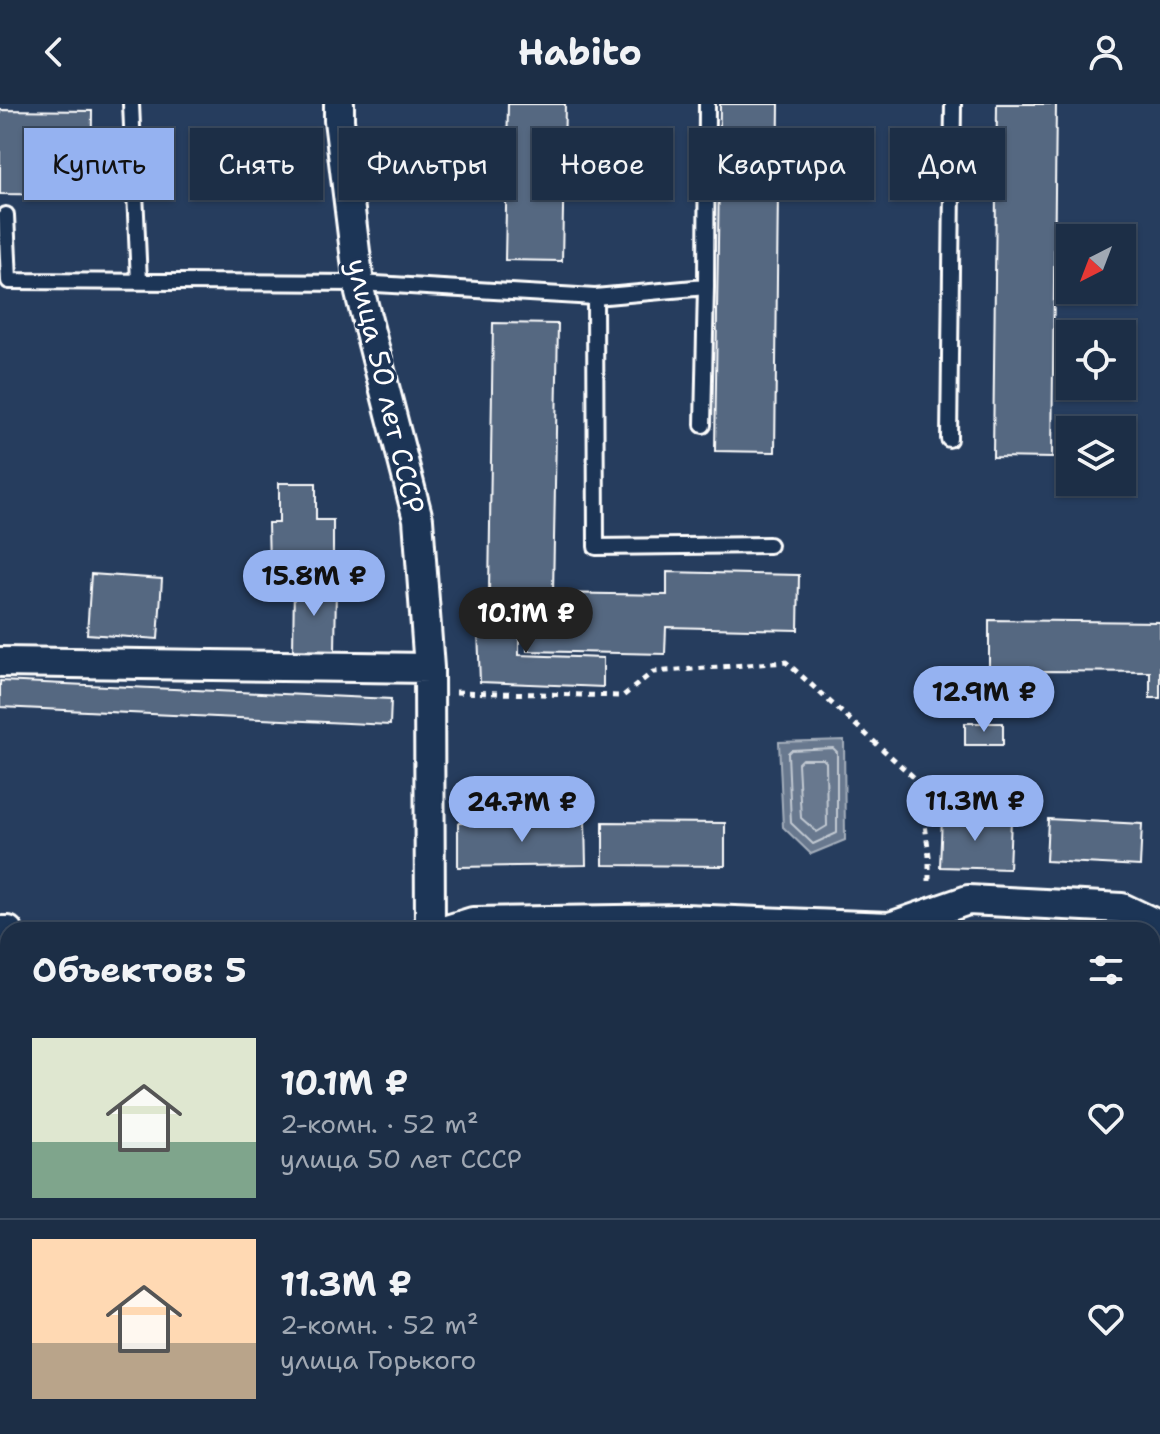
<!DOCTYPE html>
<html lang="ru">
<meta charset="utf-8">
<style>
body{margin:0;font-family:"Shantell Sans",sans-serif;background:#293a51;color:#f1f3f6;height:100vh;display:flex;flex-direction:column;font-size:30px;white-space:nowrap}
*{box-sizing:border-box;margin:0}
p{font-size:26px;color:#a0a8b3}
.icon{flex:none;width:44px;height:44px;fill:none;stroke:currentColor;stroke-width:2;stroke-linecap:round;stroke-linejoin:round}
.map{position:relative;flex:1;overflow:hidden}
.drawer{position:absolute;left:0px;top:818px;width:1160px;height:512px;display:flex;flex-direction:column;background:#1c2e46;border-radius:24px 24px 0 0;box-shadow:0 2px 6px #0004,0 0 0 2px #3a4a5f}
.drawer>*{flex:none}
.guide{position:absolute;left:24px;top:24px;width:1112px;height:72px;display:flex;gap:16px}
.needle{width:52px;rotate:222deg}
.fabs{position:absolute;left:1056px;top:120px;display:grid;gap:16px}
.fabs a{display:grid;place-items:center;width:80px;height:80px;border-radius:0px;background:#1c2e46;box-shadow:0 2px 6px #0004,0 0 0 2px #3a4a5f;font-size:40px}
.price{position:absolute;translate:-50% -68px;padding:0 18px;border-radius:28px;background:#95b2f1;color:#111;font-size:26px;line-height:52px;filter:drop-shadow(0 2px 4px #0008)}
.price::after{content:'';position:absolute;left:50%;top:48px;width:24px;height:18px;margin-left:-12px;background:inherit;clip-path:polygon(0 0,100% 0,50% 100%)}
.price.on{background:#222;color:#fff}
ul{padding:0;list-style:none}
li{display:flex;align-items:center;gap:24px;height:200px;padding:0 32px}
li+li{border-top:2px solid #3a4a5f}
li span{display:grid;place-items:center;flex:none;width:224px;height:160px;border-radius:0px;color:#555}
li>.icon{margin-inline-start:auto}
span .icon{width:96px;height:96px;fill:#fffc;stroke-width:1}
li b{font-size:34px}
h2{display:flex;justify-content:space-between;align-items:center;height:96px;padding:0 32px;font-size:34px}
.tag{padding:0 28px;border-radius:0px;background:#1c2e46;box-shadow:0 2px 6px #0004,0 0 0 2px #3a4a5f;font-size:28px;line-height:72px}
.tag.on{background:#95b2f1;color:#111}
header{display:flex;justify-content:space-between;align-items:center;height:104px;padding:0 32px;background:#1c2e46;font-size:36px;font-weight:700}
.map>svg:first-child{display:block}
.water{fill:#67788e;stroke:#a4aebb;stroke-width:2}
.lines{fill:none;stroke-linecap:round;stroke-linejoin:round}
.shore{stroke:#c2c9d2;stroke-width:2}
.building{fill:#556781;stroke:#fff;stroke-width:2}
.lane-casing{stroke:#fff;stroke-width:20}
.street-casing{stroke:#fff;stroke-width:34}
.path{stroke:#fff;stroke-width:5;stroke-dasharray:6 6;stroke-linecap:butt}
.lane{stroke:#1d3557;stroke-width:14}
.street{stroke:#1d3557;stroke-width:28}
.labels{text-anchor:middle;dominant-baseline:central;stroke-width:6;stroke-linejoin:round;paint-order:stroke}
.street-label{font-size:28px;fill:#fff;stroke:#1d3557}
</style>
<header><svg class="icon" aria-label="back" viewBox="0 0 24 24"><path d="M15 5l-7 7 7 7"/></svg>Habito<svg class="icon" aria-label="person" viewBox="0 0 24 24"><circle cx="12" cy="8" r="4"/><path d="M4 21q1-7 8-7t8 7"/></svg></header>
<div class="map">
<svg width="1160" height="1330" viewBox="0 0 1160 1330">
<rect width="100%" height="100%" fill="#263d5e"/>
<filter id="ink" filterUnits="userSpaceOnUse"><feTurbulence type="fractalNoise" baseFrequency=".0125" numOctaves="2"/><feDisplacementMap in="SourceGraphic" scale="16" xChannelSelector="R" yChannelSelector="G"/><feConvolveMatrix kernelMatrix="1 2 1 2 8 2 1 2 1" color-interpolation-filters="sRGB"/></filter>
<g filter="url(#ink)">
<path class="water" d="M844 636 845 736 811 750 783 723 779 638Z"/>
<g class="lines">
<path class="shore" d="M833 644 837 648V729L813 740 791 719 788 649 791 646Z
M802 655H823L826 658 827 722 817 728 801 714 798 659Z"/>
</g>
<path class="building" d="M508 0H565L562 157 505 156Z
M720 0H779L775 348 715 347Z
M997 0H1056L1052 354 993 353Z
M0 6 92 7 91 91 0 90Z
M493 219 558 220 553 489 667 491V468L799 471 798 526 666 523 665 550 527 547 528 489 489 488Z
M279 379H316V416H333V462H269L268 419H279Z
M91 470 162 475 158 535 87 530Z
M294 481 336 482 335 548 293 547Z
M477 501H519V551L603 554V583L480 578Z
M989 516 1160 518V594H1150V568L1043 567V588L989 587Z
M0 577 391 595 390 621 0 603Z
M965 619H1003V641H965Z
M942 712 1011 715 1009 765 940 763Z
M1048 715 1142 720 1140 762 1046 757Z
M585 717 586 761 458 763V719Z
M603 718 725 719V762L603 761Z
M1152 881H1160V928L1152 927Z
M108 1322H128V1330H107Z
M651 1322H722V1330H651Z
M747 1322H772V1330H748Z
M823 1322H851L852 1330H824Z
M1019 1322 1020 1330H968L967 1324Z
M1 1323 44 1325V1330H1Z"/>
<g class="lines">
<g class="lane-casing">
<path id="lane" d="M131 0 139 177
M6 111 9 177 359 179 595 193 596 443 769 441
M706 183 707 0
M595 193 706 183 703 321
M949 335 953 0"/>
</g>
<g class="street-casing">
<path id="street" d="M339 0V16L360 189 418 415 429 564 430 826
M0 558 429 564
M447 826 473 818 684 815 890 823 968 796 1122 804 1160 822
M0 827H8
M1152 1111H1160
M0 1112H8
M442 1322 443 1330"/>
</g>
<path class="path" d="M456 588 623 592 653 568 786 558 920 679 929 752V781
M955 1322 956 1330"/>
<use href="#lane" class="lane"/>
<use href="#street" class="street"/>
</g>
</g>
<g class="labels">
<g class="street-label">
<text transform="translate(386 282) rotate(77)">улица 50 лет СССР</text>
</g>
</g>
</svg>
<div class="fabs">
<a><svg class="needle" viewBox="-14 -14 28 28"><path d="M0-13l5 13h-10z" fill="#e53935"/><path d="M0 13l5-13h-10z" fill="#a0a8b3"/></svg></a>
<a><svg class="icon" aria-label="locate" viewBox="0 0 24 24"><circle cx="12" cy="12" r="6"/><path d="M12 2v4M12 18v4M2 12h4M18 12h4"/></svg></a>
<a><svg class="icon" aria-label="layers" viewBox="0 0 24 24"><path d="M12 4l9 5-9 5-9-5zM3 14l9 5 9-5"/></svg></a>
</div>
<b class="price" style="left:314px;top:514px">15.8M ₽</b>
<b class="price on" style="left:526px;top:551px">10.1M ₽</b>
<b class="price" style="left:984px;top:630px">12.9M ₽</b>
<b class="price" style="left:975px;top:739px">11.3M ₽</b>
<b class="price" style="left:522px;top:740px">24.7M ₽</b>
<div class="guide">
<a class="tag on">Купить</a>
<a class="tag">Снять</a>
<a class="tag">Фильтры</a>
<a class="tag">Новое</a>
<a class="tag">Квартира</a>
<a class="tag">Дом</a>
</div>
<section class="drawer">
<h2>Объектов: 5<svg class="icon" aria-label="filters" viewBox="0 0 24 24"><path d="M4 7h16M4 17h16"/><circle cx="9" cy="7" r="2"/><circle cx="15" cy="17" r="2"/></svg></h2>
<ul>
<li><span style="background:linear-gradient(#dfe7d0 65%,#7fa58c 0)"><svg class="icon" aria-label="home" viewBox="0 0 24 24"><path d="M3 11l9-7 9 7M6 9v11h12V9"/></svg></span><div><b>10.1M ₽</b><p>2-комн. · 52 m²</p><p>улица 50 лет СССР</p></div><svg class="icon" aria-label="heart" viewBox="0 0 24 24"><path d="M12 20l-8-8c-3-5 5-10 8-4 3-6 11-1 8 4z"/></svg></li>
<li><span style="background:linear-gradient(#ffd9b3 65%,#b9a48a 0)"><svg class="icon" aria-label="home" viewBox="0 0 24 24"><path d="M3 11l9-7 9 7M6 9v11h12V9"/></svg></span><div><b>11.3M ₽</b><p>2-комн. · 52 m²</p><p>улица Горького</p></div><svg class="icon" aria-label="heart" viewBox="0 0 24 24"><path d="M12 20l-8-8c-3-5 5-10 8-4 3-6 11-1 8 4z"/></svg></li>
</ul>
</section>
</div>
